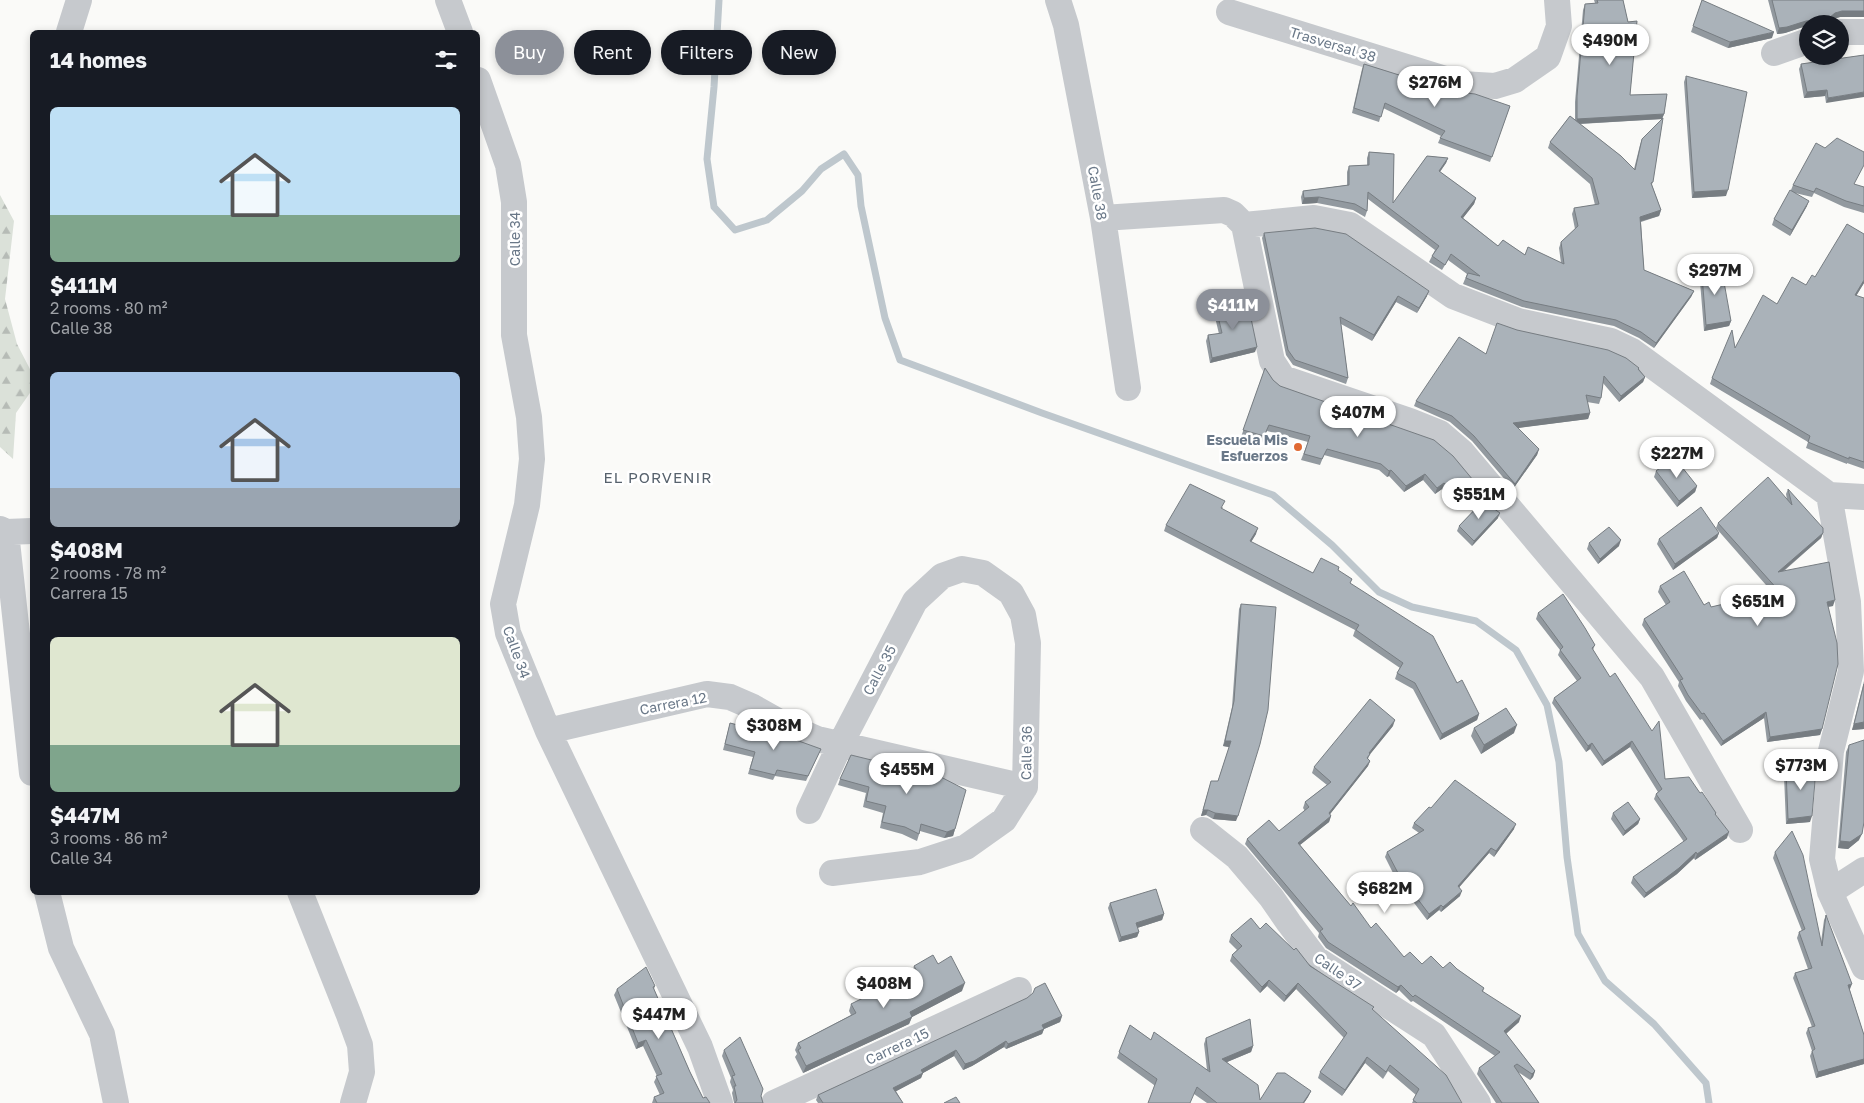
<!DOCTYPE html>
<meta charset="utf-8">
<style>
body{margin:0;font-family:"Golos Text",sans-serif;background:#242831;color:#f1f3f6;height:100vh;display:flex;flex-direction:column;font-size:19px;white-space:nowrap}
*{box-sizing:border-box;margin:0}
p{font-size:16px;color:#9ea1a6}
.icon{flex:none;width:28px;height:28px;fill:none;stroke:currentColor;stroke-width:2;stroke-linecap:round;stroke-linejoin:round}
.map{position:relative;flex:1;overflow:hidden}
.side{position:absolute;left:30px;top:30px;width:450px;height:865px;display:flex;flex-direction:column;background:#171b24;border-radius:8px;box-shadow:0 2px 8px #0003}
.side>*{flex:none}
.banner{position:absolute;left:495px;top:30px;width:475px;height:45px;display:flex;gap:10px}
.tools{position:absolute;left:1799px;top:15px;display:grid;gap:10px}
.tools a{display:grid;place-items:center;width:50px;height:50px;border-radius:50%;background:#171b24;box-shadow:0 2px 8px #0003;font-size:25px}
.price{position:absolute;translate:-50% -42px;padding:0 11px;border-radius:18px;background:#fff;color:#222;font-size:16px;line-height:32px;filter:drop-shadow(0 1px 2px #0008)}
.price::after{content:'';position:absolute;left:50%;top:30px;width:15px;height:11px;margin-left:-8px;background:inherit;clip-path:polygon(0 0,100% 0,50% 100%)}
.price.active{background:#8c9099;color:#fff}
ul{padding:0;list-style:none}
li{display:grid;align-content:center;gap:10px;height:265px;padding:0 20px}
li span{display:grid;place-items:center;height:155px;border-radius:8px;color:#555}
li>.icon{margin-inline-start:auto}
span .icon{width:90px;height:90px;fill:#fffc;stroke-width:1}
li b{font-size:21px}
h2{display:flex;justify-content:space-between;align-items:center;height:60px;padding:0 20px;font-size:21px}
.tag{padding:0 18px;border-radius:22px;background:#171b24;box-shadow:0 2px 8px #0003;font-size:18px;line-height:45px}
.tag.active{background:#8c9099;color:#fff}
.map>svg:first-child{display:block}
.forest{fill:url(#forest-firs)}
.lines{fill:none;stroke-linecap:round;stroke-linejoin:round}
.stream{stroke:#bec7cd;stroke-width:7}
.street{stroke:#c6c9cd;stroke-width:26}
.wall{fill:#92999f;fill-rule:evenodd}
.shaded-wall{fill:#777d82}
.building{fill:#aab2b9;stroke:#777d82}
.poi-dot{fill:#e06932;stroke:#fff;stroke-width:2}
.labels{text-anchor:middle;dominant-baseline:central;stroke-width:5;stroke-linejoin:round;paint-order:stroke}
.street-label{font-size:14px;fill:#6a7888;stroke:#fff}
.poi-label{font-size:14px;font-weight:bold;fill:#6a7888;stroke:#fff;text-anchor:end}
.neighbourhood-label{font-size:15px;letter-spacing:1px;fill:#57626d;stroke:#fff}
</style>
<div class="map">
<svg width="1864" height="1103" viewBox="0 0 1864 1103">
<defs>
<pattern id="forest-firs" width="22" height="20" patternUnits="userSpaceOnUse" patternTransform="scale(1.25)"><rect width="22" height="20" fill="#dbe1d9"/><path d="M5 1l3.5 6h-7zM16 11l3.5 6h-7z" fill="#b6bbb6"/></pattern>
</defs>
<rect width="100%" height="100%" fill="#fafaf8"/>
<path class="forest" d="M0 195 14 221 5 299 17 344 32 373V390L16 413 13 459 0 447Z"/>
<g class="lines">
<path class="stream" d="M719 0 714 87 707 159 714 207 735 230 767 220 802 191 821 169 844 154 858 175 861 206 885 318 900 360 1042 413 1273 495 1332 545 1379 592 1412 607 1476 621 1516 650 1547 705 1559 762 1567 857 1578 934 1605 981 1654 1024 1706 1083 1709 1103"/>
<path class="street" d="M448 0 460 32
M1058 0 1066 25 1103 218 1128 388
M1229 12 1461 84 1495 86 1515 80 1548 57 1559 26 1557 0
M69 32 79 0
M1840 32H1864
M1774 53 1808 41
M478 80 508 165 514 202V335L529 417 532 459 527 505 503 604 508 633 548 731 700 1047 720 1103
M1103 218 1224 210 1233 214 1244 225 1314 218 1350 225 1453 296 1518 321 1611 341 1632 351 1829 495 1848 602 1851 671 1831 751 1822 859 1830 892 1864 967
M1244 225 1272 361 1283 378 1410 421 1440 433 1461 451 1652 677 1740 830
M1829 495 1864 497
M0 529 6 532 32 531
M6 532 32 773
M548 731 707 694 730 697 753 707 785 725 817 739 1025 787
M809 811 840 745 915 601 942 576 962 569 983 573 1011 593 1023 615 1028 643 1025 787 1004 820 966 847 920 862 832 873
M1203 830 1237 857 1271 897 1289 923 1316 959 1434 1035 1478 1103
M47 892 61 948 102 1034 116 1103
M300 892 349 1015 360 1045 362 1072 353 1103
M1830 892 1864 870
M774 1103 1019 990"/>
</g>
<path class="wall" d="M1594 0H1623L1628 22 1637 21 1630 95 1667 94 1664 114 1662 119 1663 118 1652 185 1661 210 1659 216 1641 222 1644 270 1694 291 1691 297 1654 348 1639 338 1614 326 1522 307 1463 284 1467 274 1448 260 1442 270 1429 262 1435 250 1368 199 1367 211 1365 217 1353 210 1317 203 1302 204 1301 197 1303 191 1347 185V172L1349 166 1367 165V158L1369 152 1394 154 1393 203 1427 156 1448 158 1446 163 1440 172 1476 198 1474 204 1463 218 1498 246 1503 240 1525 255 1528 247 1561 263 1559 248 1561 242 1575 229 1572 214 1574 208 1595 205 1590 184 1548 148 1550 142 1570 116 1575 120V102L1583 10 1585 4 1595 3ZM1662 119 1642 139 1640 145 1634 169 1621 156 1580 124Z
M1702 0 1772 38 1728 48 1691 32Z
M1768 0H1864V17H1840L1833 19 1828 24H1808L1803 27 1785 33 1777 34Z
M1864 55 1826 103 1825 96 1804 98 1799 69 1801 64Z
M1364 64 1450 91 1510 106 1490 162 1438 143 1441 136 1383 108 1379 122 1352 113 1362 69Z
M1686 76 1726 196 1692 198 1684 82Z
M1793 185H1855L1864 187V213L1844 207 1814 193 1812 197 1795 193 1807 206 1790 236 1772 225 1774 219 1791 190Z
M1264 233 1427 296 1417 313 1396 302 1372 341 1341 324 1348 378 1346 384 1293 365 1286 355 1262 238Z
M1701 263 1731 321 1729 326 1704 331 1699 269Z
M1815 277 1864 283 1856 296 1864 298V469L1847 463V464L1806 448 1808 442 1710 384 1712 378 1735 348 1777 304 1806 285Z
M1216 308 1255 352 1210 363 1206 341 1208 335 1219 334 1214 313Z
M1517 330 1639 369 1645 377 1643 382 1619 402 1603 383 1601 398 1599 404 1587 402 1590 413 1588 419 1517 428 1539 449 1537 455 1513 489 1472 441 1450 422 1414 406 1416 401 1486 354Z
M1265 368 1273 380 1280 386 1488 498 1486 504 1498 518 1472 546 1457 531 1459 526 1479 505 1464 509 1442 489 1435 494 1423 480 1404 492 1389 476 1387 477 1379 470 1324 455 1320 465 1301 460 1308 442 1267 431 1262 443 1241 437Z
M1656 471 1697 486 1695 492 1677 507 1654 477Z
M1788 489 1823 533 1821 538 1784 571 1833 606 1828 607 1822 729 1820 735 1767 742 1764 718 1721 746 1702 719 1700 720 1686 701 1678 686 1679 682 1642 625 1644 619 1666 605 1658 592 1660 586 1704 605 1711 607 1773 593 1716 528 1718 523 1787 500 1786 494Z
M1223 507 1222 509 1256 534 1251 542 1313 573 1338 571 1352 579 1350 583 1457 683 1479 714 1477 720 1440 740 1413 689 1395 679 1397 673 1400 668 1353 636 1355 630 1164 531 1166 525Z
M1719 533 1717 538 1673 570 1657 544 1659 539Z
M1589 543 1619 546 1598 564 1587 549Z
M1241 604 1236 821 1213 819 1206 815 1201 816 1211 781H1218L1229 747 1223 746 1232 707 1239 609Z
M1538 613 1595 645 1593 650 1665 779 1700 793 1716 813V815L1727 838 1695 860 1694 858 1677 874 1644 898 1631 883 1633 877 1684 842 1654 799 1656 794 1658 792 1630 747 1602 766 1590 749 1586 752 1552 703 1554 698 1577 681 1558 655 1560 650 1536 619Z
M1864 681V729L1852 730Z
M730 723 821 749 806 781 775 776 773 780 748 774 753 757 723 750Z
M1393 726 1370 754 1368 759 1370 761 1368 766 1330 814 1331 816 1329 822 1300 845 1351 906 1371 928 1404 957 1422 964 1443 968 1457 969 1484 988 1483 992 1519 1022 1506 1034 1535 1071 1533 1077 1530 1080 1518 1072 1539 1103H1496L1477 1074 1479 1068 1495 1056 1413 1001 1411 1002 1399 990 1396 993 1326 948 1318 937 1319 933 1245 844 1247 839 1279 831 1305 811 1303 808 1305 802 1327 785 1312 773 1314 767Z
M1474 728 1514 733 1481 754 1471 736Z
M1849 745 1859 840 1848 849 1838 848 1846 752Z
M1806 761 1810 822 1786 824 1784 776 1786 770 1804 769Z
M937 775 955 829 953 836 944 838 920 831 917 841 902 834 880 828 883 813 863 807 866 793 838 785 840 779 934 783Z
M1431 808 1514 829 1494 857 1489 853 1459 887 1460 896 1441 912 1439 910 1427 920 1396 879 1385 857 1387 852 1419 833 1412 828 1414 823Z
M1613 813 1640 819 1638 824 1623 836 1611 819Z
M1775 852 1821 942 1824 920 1826 915 1864 1035V1064L1816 1078 1810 1056 1812 1051 1806 1033 1808 1028 1812 1027 1793 978 1795 973 1808 969 1797 938 1799 932 1802 931 1773 858Z
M1110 903 1164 914 1162 920 1137 928 1139 932 1137 937 1119 942 1108 908Z
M1260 929 1373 1010 1462 1103H1412L1416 1095 1388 1071 1383 1079 1365 1063 1342 1096 1318 1078 1320 1072 1344 1038 1296 989 1284 1002 1267 986 1260 993 1230 961 1232 955 1237 950 1229 942 1231 935Z
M938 964 962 991 912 1017 909 1024 803 1073 795 1057 797 1054 795 1050 798 1043 851 1015 849 1011 851 1004 872 996 913 975 912 973 914 966Z
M655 986 654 989 690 1072 703 1098 710 1103H652L654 1097 660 1095 654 1082 657 1076 643 1046 636 1049 614 995 617 989Z
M1062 1016 1060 1022 1044 1029 1042 1034 1006 1049 1004 1047 972 1066 963 1070 954 1056 923 1073 921 1078 896 1091 903 1103H818L816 1100 818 1095Z
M1130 1025 1151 1040 1207 1070 1204 1044 1206 1038 1253 1046 1251 1052 1227 1062 1260 1100 1311 1091 1308 1097 1304 1103H1207L1194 1094 1154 1085 1117 1058Z
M724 1050 761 1096 763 1103H734L732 1093 733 1090 730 1082 731 1078 722 1056Z"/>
<path class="shaded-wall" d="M1842 11H1864V17H1840L1833 19 1828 24H1820L1829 18 1835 13Z
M1813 20 1812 24H1808V27H1803L1785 33 1777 34 1779 28 1806 21Z
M1774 32 1772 38 1728 48 1730 42Z
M1827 90 1825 96 1804 98 1807 92Z
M1864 92V97L1826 103 1828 98Z
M1664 114 1662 119 1575 124 1577 119Z
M1448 158 1446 163 1436 177 1439 171Z
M1728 190 1726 196 1692 198 1694 192Z
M1319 197 1317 203 1302 204 1304 198Z
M1476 198 1474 204 1459 223 1461 217Z
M1809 201 1807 206 1790 236 1792 230Z
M1661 210 1659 216 1638 222 1640 217Z
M1864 280V283L1853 301 1855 295Z
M1429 291 1427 296 1417 313 1419 308Z
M1694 291 1691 297 1654 348 1656 343Z
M1398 296 1396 302 1372 341 1374 335Z
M1731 321 1729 326 1704 331 1706 325Z
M1257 347 1255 352 1210 363 1212 358Z
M1645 377 1643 382 1619 402 1621 396Z
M1590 413 1588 419 1511 429 1513 423Z
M1539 449 1537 455 1513 489 1515 484Z
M1391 470 1389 476 1387 477 1389 471Z
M1425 474 1423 480 1404 492 1406 486Z
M1444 483 1442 489 1435 494 1437 488Z
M1697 486 1695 492 1677 507 1679 501Z
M1488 498 1486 504 1464 509 1466 503Z
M1500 513 1498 518 1472 546 1474 541Z
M1258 528 1256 534 1248 547 1250 541Z
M1719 533 1717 538 1673 570 1675 564Z
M1823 533 1821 538 1776 577 1778 572Z
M1621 540 1619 546 1598 564 1600 559Z
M1835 600 1833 606 1825 607 1827 602Z
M1766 712 1764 718 1721 746 1723 741Z
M1479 714 1477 720 1440 740 1442 734Z
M1395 720 1393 726 1367 758 1369 753Z
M1864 722V729L1852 730 1854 724Z
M1517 725 1514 733 1481 754 1484 745Z
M1822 729 1820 735 1767 742 1770 737Z
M1225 741H1231L1229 747 1223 746Z
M1632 741 1630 747 1602 766 1604 761Z
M1592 743 1590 749 1586 752 1588 746Z
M1370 761 1368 766 1327 818 1329 813Z
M1203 810H1208L1206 815 1201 816Z
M1215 813 1238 816 1236 821 1213 819Z
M1331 816 1329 822 1296 848 1298 843Z
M1812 816 1810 822 1786 824 1788 819Z
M1640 819 1638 824 1623 836 1625 831Z
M1516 824 1514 829 1494 857 1496 851Z
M955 829 953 836 944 838 947 832Z
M1729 832 1727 838 1695 860 1697 854Z
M1862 834 1859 840 1848 849 1838 848 1840 841Z
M1491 848 1489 853 1456 891 1458 886Z
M1696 852 1694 858 1677 874 1644 898 1646 893Z
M1462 891 1460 896 1441 912 1443 907Z
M1441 905 1439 910 1427 920 1429 914Z
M1164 914 1162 920 1134 929 1136 923Z
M1139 932 1137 937 1119 942 1121 937Z
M1269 980 1267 986 1260 993 1262 987Z
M965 983 962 991 912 1017 909 1024 803 1073 806 1066Z
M1298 983 1296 989 1284 1002 1286 996Z
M1852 984 1850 989 1846 991 1848 985Z
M1401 985 1399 990 1396 993 1398 987Z
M1062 1016 1060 1022 1044 1029 1042 1034 1006 1049 1008 1044 1042 1025Z
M1521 1016 1519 1022 1502 1037 1504 1031Z
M646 1040 643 1046 636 1049 638 1043Z
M1006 1041 1004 1047 972 1066 963 1070 965 1064Z
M1253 1046 1251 1052 1220 1065 1222 1059Z
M956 1050 954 1056 923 1073 921 1078 891 1094 893 1088 921 1070Z
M1367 1057 1365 1063 1342 1096 1345 1090Z
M1864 1059V1064L1816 1078 1818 1072Z
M1535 1071 1533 1077 1530 1080 1532 1074Z
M1311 1091 1308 1097 1304 1103H1303Z"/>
<path class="building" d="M1597 0H1623L1628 22 1637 21 1630 95 1667 94 1664 114 1577 119V96L1585 4 1598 3Z
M1702 0 1774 32 1730 42 1693 26Z
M1772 0H1864V11H1842L1835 13 1829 18 1828 22 1820 24 1813 20 1806 21 1787 27 1779 28Z
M1864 55V92L1828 98 1827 90 1807 92 1801 64Z
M1364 64 1450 91 1475 94 1510 106 1492 157 1440 138 1445 131 1385 103 1381 117 1354 108Z
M1686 76 1747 92 1728 190 1694 192Z
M1570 116 1621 156 1635 170 1642 139 1663 118 1653 182 1651 183 1661 210 1640 217 1644 270 1694 291 1656 343 1641 332 1616 320 1524 301 1466 278 1468 273 1480 276 1451 254 1445 265 1432 256 1439 246 1368 192 1367 211 1355 204 1319 197 1304 198 1303 191 1349 185V166L1369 165V152L1394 154 1393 203 1427 156 1448 158 1439 171 1476 198 1461 217 1498 246 1503 240 1525 255 1528 247 1564 264 1561 242 1578 226 1574 208 1599 204 1592 178 1550 142Z
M1837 138 1864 152V165L1854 184 1864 187V206L1846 201 1816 188 1814 192 1793 185 1816 143 1825 148Z
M1790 190 1809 201 1792 230 1774 219Z
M1847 224 1864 234V280L1855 295 1864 298V462L1849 457V459L1808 442 1810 436 1712 378 1732 330 1735 348 1763 295 1777 304 1792 277 1806 285 1812 275 1815 277Z
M1315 228 1346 234 1429 291 1419 308 1398 296 1374 335 1340 317 1348 378 1295 360 1288 350 1264 233Z
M1701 263 1722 271 1731 321 1706 325Z
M1248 304 1257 347 1212 358 1208 335 1222 333 1216 308Z
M1497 323 1517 330 1608 350 1626 358 1639 368 1638 369 1645 377 1621 396 1604 376 1601 398 1586 395 1590 413 1513 423 1539 449 1515 484 1474 436 1452 416 1416 401 1459 337 1486 354Z
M1265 368 1273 380 1280 386 1434 440 1453 456 1488 498 1466 503 1444 483 1437 488 1425 474 1406 486 1391 470 1389 471 1381 464 1327 449 1322 459 1304 454 1310 436 1269 425 1264 436 1243 430Z
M1674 457 1697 486 1679 501 1656 471Z
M1768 477 1792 505 1788 489 1823 528V533L1778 572 1829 562 1835 600 1827 602 1837 643 1838 664 1822 729 1770 737 1766 712 1723 741 1704 713 1702 714 1688 695 1680 680 1683 679 1644 619 1670 602 1660 586 1684 571 1704 605 1709 602 1711 607 1779 591 1718 523Z
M1190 484 1225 501 1221 508 1258 528 1250 541 1313 573 1321 558 1339 567 1338 570 1352 579 1350 583 1433 636 1457 683 1462 680 1479 714 1442 734 1415 683 1397 673 1403 663 1356 630 1359 625 1166 525Z
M1483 501 1500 513 1474 541 1459 526Z
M1701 507 1719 533 1675 564 1659 539Z
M1609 527 1621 540 1600 559 1589 543Z
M1563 594 1585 628 1595 645 1592 648 1610 677 1615 673 1652 731 1659 721 1665 779 1689 777 1700 793 1702 792 1716 813 1715 814 1729 832 1697 854 1696 852 1679 868 1646 893 1633 877 1687 839 1656 794 1662 789 1632 741 1604 761 1592 743 1588 746 1554 698 1581 678 1560 650 1563 647 1538 613Z
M1241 604 1276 607 1268 710 1260 744 1238 816 1215 813 1208 810H1203L1211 781H1218L1231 741H1225L1234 701Z
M1864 684V722L1854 724Z
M1370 699 1395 720 1369 753 1370 754 1367 758 1370 761 1329 813 1331 816 1298 843 1351 906 1353 903 1371 928 1376 923 1404 957 1410 952 1422 964 1431 956 1443 968 1450 962 1457 969 1484 988 1482 991 1521 1016 1504 1031 1535 1071 1532 1074 1517 1064 1514 1066 1539 1103H1502L1479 1068 1500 1052 1415 995 1413 997 1401 985 1398 987 1328 942 1320 931 1323 929 1247 839 1269 820 1279 831 1309 807 1305 802 1331 782 1314 767Z
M1506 708 1517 725 1484 745 1474 728Z
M730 723 796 740 821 749 808 776 777 770 775 775 750 769 755 752 725 744Z
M1864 740V822L1862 834 1850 842 1840 841 1849 745Z
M851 755 904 768 935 783 937 775 966 790 955 829 947 832 921 824 919 834 905 827 882 822 886 806 866 801 869 787 840 779Z
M1817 758 1812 816 1788 819 1786 770 1806 769V761Z
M1455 780 1516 824 1496 851 1491 848 1458 886 1462 891 1443 907 1441 905 1429 914 1398 873 1387 852 1424 830 1414 823 1429 807 1431 808Z
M1628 802 1640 819 1625 831 1613 813Z
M1792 831 1803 855 1822 946 1826 915 1852 984 1848 985 1864 1035V1059L1818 1072 1812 1051 1815 1049 1808 1028 1815 1026 1795 973 1812 968 1799 932 1805 929 1775 852Z
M1156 889 1164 914 1136 923 1139 932 1121 937 1110 903Z
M1251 918 1260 929 1266 923 1294 950 1296 948 1310 966 1374 1007 1372 1009 1446 1075 1462 1103H1417L1413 1100 1419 1089 1390 1065 1386 1072 1367 1057 1345 1090 1320 1072 1347 1033 1298 983 1286 996 1269 980 1262 987 1232 955 1242 946 1231 935Z
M933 955 938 964 951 956 965 983 910 1012 912 1017 806 1066 798 1050 801 1048 798 1043 856 1013 851 1004 871 994 872 996 918 973 914 966Z
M646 967 655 986 653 987 690 1072 703 1098 706 1097 710 1103H657L654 1097 664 1093 656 1076 662 1074 646 1040 638 1043 617 989Z
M1045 983 1062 1016 1042 1025 1044 1029 1008 1044 1006 1041 974 1061 965 1064 956 1050 921 1070 923 1073 893 1088 903 1103H823L818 1095 1027 998 1033 993 1035 988Z
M1250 1019 1253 1046 1222 1059 1258 1085 1260 1100 1277 1073H1285L1311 1091 1303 1103H1217L1197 1087 1190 1103H1148L1157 1079 1119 1052 1130 1025 1151 1040 1154 1032 1210 1072 1206 1038Z
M740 1037 763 1089 761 1096 763 1103H735L737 1100 734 1086H736L732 1076 735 1075 724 1050Z
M956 1097 960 1103H944Z"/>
<circle class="poi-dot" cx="1298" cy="447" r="5"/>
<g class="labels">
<g class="street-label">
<text transform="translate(1333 44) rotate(17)">Trasversal 38</text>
<text transform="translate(1098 193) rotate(80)">Calle 38</text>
<text transform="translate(514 239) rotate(-90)">Calle 34</text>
<text transform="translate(517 652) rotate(70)">Calle 34</text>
<text transform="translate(879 670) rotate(-62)">Calle 35</text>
<text transform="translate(673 703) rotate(-11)">Carrera 12</text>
<text transform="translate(1026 753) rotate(-89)">Calle 36</text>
<text transform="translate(1338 971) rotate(35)">Calle 37</text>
<text transform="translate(897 1046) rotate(-25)">Carrera 15</text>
</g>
<g class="poi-label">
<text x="1288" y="439">Escuela Mis<tspan x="1288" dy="16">Esfuerzos</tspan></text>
</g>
<g class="neighbourhood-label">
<text x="658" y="477">EL PORVENIR</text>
</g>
</g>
</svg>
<div class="tools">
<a><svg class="icon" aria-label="layers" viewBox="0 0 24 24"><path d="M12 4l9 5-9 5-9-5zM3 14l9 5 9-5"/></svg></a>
</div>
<b class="price" style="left:1610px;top:66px">$490M</b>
<b class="price" style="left:1435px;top:108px">$276M</b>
<b class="price" style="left:1715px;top:296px">$297M</b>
<b class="price active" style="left:1233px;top:331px">$411M</b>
<b class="price" style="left:1358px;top:438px">$407M</b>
<b class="price" style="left:1677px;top:479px">$227M</b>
<b class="price" style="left:1479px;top:520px">$551M</b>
<b class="price" style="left:1758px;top:627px">$651M</b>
<b class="price" style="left:774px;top:751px">$308M</b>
<b class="price" style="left:1801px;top:791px">$773M</b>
<b class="price" style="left:907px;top:795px">$455M</b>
<b class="price" style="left:1385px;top:914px">$682M</b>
<b class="price" style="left:884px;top:1009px">$408M</b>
<b class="price" style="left:659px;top:1040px">$447M</b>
<div class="banner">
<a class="tag active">Buy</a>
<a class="tag">Rent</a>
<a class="tag">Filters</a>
<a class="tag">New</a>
</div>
<section class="side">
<h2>14 homes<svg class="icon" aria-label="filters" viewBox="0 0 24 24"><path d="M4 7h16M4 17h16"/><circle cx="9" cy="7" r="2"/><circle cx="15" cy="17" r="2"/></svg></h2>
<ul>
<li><span style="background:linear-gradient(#bfe0f5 70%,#7fa58c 0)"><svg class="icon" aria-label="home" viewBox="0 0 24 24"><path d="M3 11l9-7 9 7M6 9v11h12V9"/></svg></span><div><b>$411M</b><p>2 rooms · 80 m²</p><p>Calle 38</p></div></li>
<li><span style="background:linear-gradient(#a9c7e8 75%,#9aa5b1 0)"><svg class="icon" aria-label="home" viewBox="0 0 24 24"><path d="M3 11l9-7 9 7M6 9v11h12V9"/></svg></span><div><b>$408M</b><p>2 rooms · 78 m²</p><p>Carrera 15</p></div></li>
<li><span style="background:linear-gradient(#dfe7d0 70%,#7fa58c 0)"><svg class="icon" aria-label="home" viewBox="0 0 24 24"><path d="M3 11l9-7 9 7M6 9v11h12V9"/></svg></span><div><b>$447M</b><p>3 rooms · 86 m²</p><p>Calle 34</p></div></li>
</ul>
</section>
</div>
